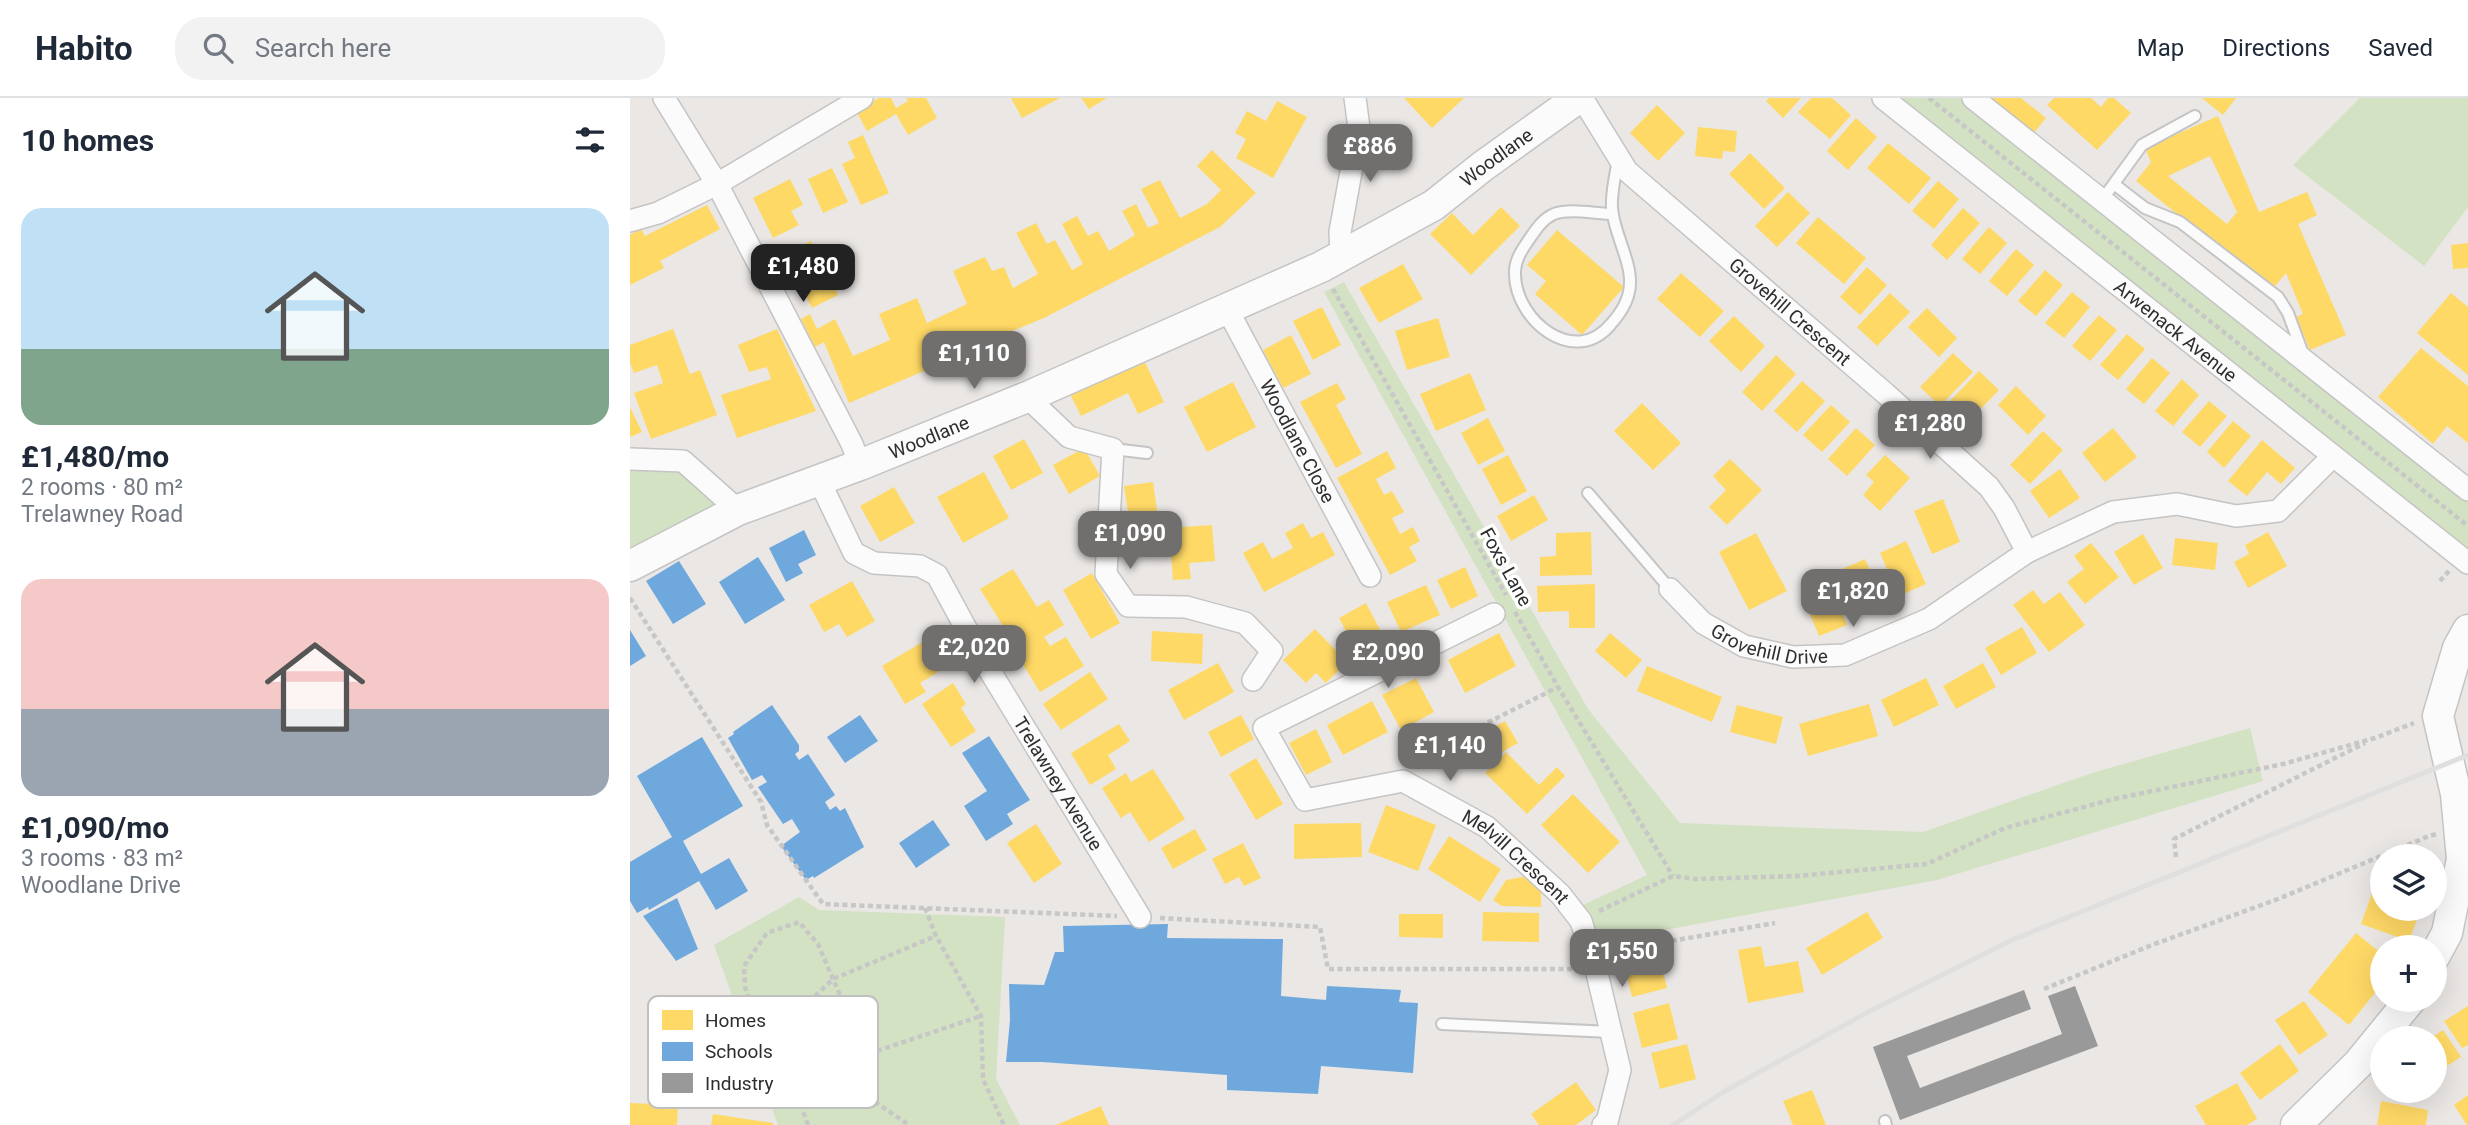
<!DOCTYPE html>
<meta charset="utf-8">
<style>
body{margin:0;font-family:Roboto,sans-serif;background:#f2f2f3;color:#1f2937;height:100vh;display:flex;flex-direction:column;font-size:26px;white-space:nowrap}
*{box-sizing:border-box;margin:0}
p{font-size:23px;color:#747a83}
.icon{flex:none;width:38px;height:38px;fill:none;stroke:currentColor;stroke-width:2;stroke-linecap:round;stroke-linejoin:round}
.map{position:relative;flex:1;overflow:hidden}
.sheet{display:flex;flex-direction:column;background:#fff;width:630px}
.sheet>*{flex:none}
.tools{position:absolute;left:1740px;top:746px;display:grid;gap:14px}
.tools a{display:grid;place-items:center;width:77px;height:77px;border-radius:50%;background:#fff;box-shadow:0 7px 28px #0002;font-size:35px}
.price{position:absolute;translate:-50% -60px;padding:0 16px;border-radius:14px;background:#706f6e;color:#fff;font-size:23px;line-height:46px;filter:drop-shadow(0 2px 4px #0008)}
.price::after{content:'';position:absolute;left:50%;top:42px;width:21px;height:16px;margin-left:-10px;background:inherit;clip-path:polygon(0 0,100% 0,50% 100%)}
.price.active{background:#222;color:#fff}
ul{padding:0;list-style:none}
li{display:grid;align-content:center;gap:14px;height:371px;padding:0 21px}
li span{display:grid;place-items:center;height:217px;border-radius:21px;color:#555}
li>.icon{margin-inline-start:auto}
span .icon{width:126px;height:126px;fill:#fffc;stroke-width:1}
li b{font-size:30px}
h2{display:flex;justify-content:space-between;align-items:center;height:84px;padding:0 21px;font-size:30px}
header{display:flex;align-items:center;gap:42px;box-sizing:border-box;height:98px;padding:0 35px;background:#fff;border-bottom:2px solid #e0e1e3}
header strong{font-size:33px}
nav{display:flex;gap:38px;margin-inline-start:auto;font-size:24px}
.search{width:490px;height:63px;background:#f2f2f3;display:flex;align-items:center;gap:18px;box-sizing:border-box;padding:0 24px;border-radius:28px;color:#747a83;font-size:26px}
main{display:flex;flex:1;min-height:0}
.map>svg:first-child{display:block}
.green{fill:#d3e2c2}
.homes{fill:#ffd966;fill-rule:evenodd}
.schools{fill:#6fa8dc}
.industry{fill:#999}
.lines{fill:none;stroke-linecap:round;stroke-linejoin:round}
.lane-casing{stroke:#c5c4c5;stroke-width:14}
.street-casing{stroke:#c5c4c5;stroke-width:24}
.secondary-casing{stroke:#c5c4c5;stroke-width:33}
.path{stroke:#c7c7c7;stroke-width:4.5;stroke-dasharray:5 3.5;stroke-linecap:butt}
.lane{stroke:#fcfbfb;stroke-width:10}
.street{stroke:#fcfbfb;stroke-width:21}
.secondary{stroke:#fcfbfb;stroke-width:30}
.rail{stroke:#dfdfe0;stroke-width:5}
.labels{text-anchor:middle;dominant-baseline:central;stroke-width:7;stroke-linejoin:round;paint-order:stroke}
.street-label{font-size:19px;fill:#2e2e2e;stroke:#fff}
.key{fill:#fff;stroke:#c0c0c0;stroke-width:2}
.key-label{font-size:19px;fill:#2e2e2e}
</style>
<header>
<strong>Habito</strong>
<div class="search"><svg class="icon" aria-label="search" viewBox="0 0 24 24"><circle cx="10" cy="10" r="6"/><path d="M15 15l6 6"/></svg>Search here</div>
<nav><a>Map</a><a>Directions</a><a>Saved</a></nav>
</header>
<main>
<section class="sheet">
<h2>10 homes<svg class="icon" aria-label="filters" viewBox="0 0 24 24"><path d="M4 7h16M4 17h16"/><circle cx="9" cy="7" r="2"/><circle cx="15" cy="17" r="2"/></svg></h2>
<ul>
<li><span style="background:linear-gradient(#bfe0f5 65%,#7fa58c 0)"><svg class="icon" aria-label="home" viewBox="0 0 24 24"><path d="M3 11l9-7 9 7M6 9v11h12V9"/></svg></span><div><b>£1,480/mo</b><p>2 rooms · 80 m²</p><p>Trelawney Road</p></div></li>
<li><span style="background:linear-gradient(#f6c9c9 60%,#9aa5b1 0)"><svg class="icon" aria-label="home" viewBox="0 0 24 24"><path d="M3 11l9-7 9 7M6 9v11h12V9"/></svg></span><div><b>£1,090/mo</b><p>3 rooms · 83 m²</p><p>Woodlane Drive</p></div></li>
</ul>
</section>
<div class="map">
<svg width="1838" height="1027" viewBox="0 0 1838 1027">
<rect width="100%" height="100%" fill="#eae7e5"/>
<path class="green" d="M1260 0H1337L1838 396V459Z
M1730 0H1838V109L1794 168 1663 67Z
M714 184 958 611 1050 725 1293 734 1462 675 1620 630 1633 683 1307 782 969 844 953 807 1017 777 694 194Z
M0 370 51 374 89 411 0 456Z
M169 799 189 812 375 819 366 981 390 1027H148L84 847Z"/>
<path class="homes" d="M249 0H261L266 10 278 3 276 0H296L307 20 278 37 266 16 237 33 226 13Z
M381 0H430L392 20Z
M451 0H477L459 11Z
M774 0H834L802 30Z
M1139 0H1171L1153 20 1136 3Z
M1181 0H1202L1221 17 1200 41 1168 14Z
M1359 0H1391L1416 20 1403 36Z
M1424 0H1461L1471 9 1478 0H1484L1501 15 1467 52 1417 7Z
M1572 0H1606L1593 17Z
M647 3 677 19 643 80 606 60 616 41 605 35 617 13 636 23Z
M1027 7 1055 35 1028 63 1000 35Z
M1588 18 1629 114 1677 94 1687 117 1668 126 1716 237 1680 252 1666 219 1673 216 1656 175 1642 192 1506 83 1521 64 1515 50ZM1580 58 1607 114 1597 126 1538 78Z
M1226 20 1247 39 1218 72 1197 53Z
M1068 29 1107 33 1105 54 1093 53 1092 61 1065 58Z
M233 37 259 95 231 107 212 66 225 60 218 44Z
M1258 45 1301 80 1279 106 1237 70Z
M582 52 626 95 590 129 414 220 333 253 336 255 219 305 194 244 185 249 171 221 180 216 187 231 205 221 223 258 260 242 249 216 287 200 297 225 337 206 323 173 355 159 362 173 374 169 383 190 408 176 386 135 406 125 417 146 425 142 442 172 453 166 432 126 447 118 458 138 468 133 479 153 505 137 492 113 506 106 518 130 529 125 511 91 530 82 550 120 577 106 591 92 567 68Z
M1120 55 1155 90 1134 111 1099 76Z
M202 70 218 104 193 115 178 81Z
M160 81 173 107 161 113 169 127 143 140 123 100Z
M1308 83 1329 101 1304 131 1282 113Z
M1158 94 1180 115 1147 149 1125 128Z
M77 107 90 131 30 163 34 170 0 187V137L11 131 15 138Z
M871 109 890 128 841 177 800 136 822 115 843 137Z
M1333 110 1350 125 1317 162 1301 147Z
M1188 119 1236 160 1214 186 1166 145Z
M1359 129 1377 145 1350 176 1332 161Z
M927 132 994 189 952 237 905 196 916 183 897 167Z
M181 143 208 197 182 210 154 156Z
M1838 145V170L1823 171 1821 147Z
M1386 151 1404 167 1377 198 1359 183Z
M773 166 793 201 749 225 729 190Z
M1237 169 1257 187 1230 217 1210 199Z
M1415 172 1433 187 1406 218 1388 203Z
M1051 175 1094 213 1070 239 1027 201Z
M1442 194 1460 209 1434 240 1415 225Z
M1260 195 1280 214 1247 248 1227 229Z
M1821 195 1838 209V277L1787 235Z
M692 209 711 247 683 262 663 223Z
M1297 210 1327 240 1309 259 1278 229Z
M1469 217 1487 232 1460 263 1442 248Z
M1104 218 1135 248 1111 274 1079 243Z
M808 220 820 259 777 272 765 233Z
M43 231 60 276 70 272 87 317 21 341 4 295 33 285 27 267 4 275 0 265V247Z
M147 231 186 313 107 340 91 297 141 281 137 269 119 274 108 247Z
M1497 236 1515 251 1488 282 1470 267Z
M661 237 681 276 653 290 633 252Z
M1791 250 1838 288V345L1817 328 1803 346 1748 299Z
M1323 255 1343 274 1310 308 1290 289Z
M1146 257 1166 276 1132 313 1112 294Z
M513 260 534 304 508 316 498 295 451 318 440 296Z
M1522 260 1540 275 1514 306 1496 291Z
M1349 273 1369 292 1336 326 1316 307Z
M840 275 856 312 806 333 790 296Z
M1552 281 1569 297 1543 328 1525 313Z
M1172 283 1195 303 1167 334 1144 313Z
M603 284 626 329 577 354 554 309Z
M707 285 716 301 706 307 732 356 706 370 670 304Z
M1386 288 1416 318 1398 337 1368 307Z
M1579 303 1597 318 1570 349 1552 334Z
M1012 305 1051 345 1023 372 984 333Z
M1201 307 1220 324 1192 354 1173 337Z
M0 309 12 334 0 339Z
M858 320 875 353 848 367 831 335Z
M1603 323 1621 338 1594 370 1577 354Z
M1226 330 1245 347 1217 378 1198 361Z
M1483 330 1507 359 1475 384 1452 355Z
M1413 333 1433 352 1400 386 1380 367Z
M394 341 413 375 381 392 363 358Z
M1632 342 1665 370 1651 386 1637 374 1617 398 1598 383Z
M454 350 470 378 439 396 423 367Z
M757 353 766 370 746 381 754 397 762 393 774 414 762 420 770 436 783 429 790 443 779 449 787 463 760 477 707 380Z
M878 357 897 393 871 407 852 371Z
M1255 357 1280 380 1250 413 1233 397 1244 384 1236 377Z
M1100 361 1132 392 1097 427 1079 409 1096 392 1083 378Z
M1430 371 1450 400 1419 420 1400 393Z
M354 374 379 420 333 445 307 399Z
M523 384 532 447 504 451 494 388Z
M264 389 285 425 250 444 230 408Z
M904 397 918 422 881 443 867 418Z
M1313 401 1330 444 1302 456 1284 413Z
M673 425 681 440 693 434 705 457 634 494 613 455 633 444 642 461 663 450 655 435Z
M582 427 585 463 559 465 561 481 543 482 539 430Z
M961 434 962 477 910 478V459L926 458V435Z
M1638 434 1657 468 1618 490 1604 464 1619 456 1615 447Z
M1126 435 1157 493 1119 512 1089 454Z
M1513 436 1533 470 1504 487 1484 454Z
M1545 440 1588 445 1585 472 1542 467Z
M1276 443 1296 486 1269 498 1250 455Z
M1461 445 1489 479 1455 506 1437 484 1454 471 1444 458Z
M1235 461 1254 504 1228 516 1208 473Z
M835 469 848 498 821 511 807 482Z
M383 471 407 509 419 502 434 527 414 539 420 548 436 539 454 568 410 594 392 565 389 568 376 548 383 544 350 491Z
M462 475 490 525 461 541 433 492Z
M222 483 245 523 217 539 209 526 194 534 179 507Z
M1199 484 1217 527 1189 538 1171 495Z
M965 486V530H939V513L908 514 907 488Z
M796 487 810 517 771 534 757 504Z
M1403 492 1414 506 1430 494 1455 527 1419 554 1383 507Z
M736 505 757 545 730 559 709 520Z
M1392 529 1407 555 1371 577 1355 550Z
M685 531 717 564 696 585 686 575 676 585 653 562Z
M522 533 573 536 572 566 521 563Z
M869 535 886 568 835 595 818 562Z
M980 535 1012 562 996 580 965 553Z
M301 539 318 568 290 585 296 594 275 606 252 568Z
M588 565 604 594 554 622 538 592Z
M1353 565 1366 589 1326 611 1313 588Z
M1017 568 1092 599 1082 624 1007 593Z
M460 574 478 601 431 632 413 606Z
M786 580 804 614 771 632 752 597Z
M1296 580 1309 607 1264 629 1251 602Z
M323 585 336 606 331 610 346 633 321 649 292 606Z
M742 603 758 634 713 657 697 627Z
M1239 606 1248 638 1178 658 1169 626Z
M1107 607 1153 619 1146 646 1100 634Z
M611 617 624 641 591 659 578 634Z
M875 623 888 645 847 668 835 646Z
M489 626 500 643 478 657 486 671 460 687 441 655Z
M686 631 702 664 676 677 659 645Z
M876 654 909 687 927 669 935 678 897 716 855 675Z
M626 660 653 706 626 722 599 676Z
M523 671 555 721 519 744 500 714 491 720 472 690 496 675 501 684Z
M943 696 990 744 958 775 911 727Z
M756 707 806 727 788 773 738 754Z
M731 725 732 759 664 761V726Z
M406 726 432 766 404 785 377 745Z
M565 731 577 752 543 771 531 750Z
M819 738 871 771 850 804 798 771Z
M613 745 631 780 614 788 609 779 595 786 582 761Z
M898 778 911 794V809L872 808 863 802 876 782Z
M1746 784 1752 786V810H1791L1779 843 1731 826Z
M853 814 909 815V844L852 843Z
M1237 814 1253 840 1192 877 1176 850Z
M769 816H813V840L769 839Z
M1726 835 1752 856V886L1719 927 1678 894Z
M1131 848 1135 869 1168 863 1174 894 1118 905 1108 852Z
M1028 854 1037 890 1002 899 993 863Z
M1674 903 1698 937 1669 957 1645 922Z
M1039 905 1048 941 1012 950 1003 915Z
M1838 908V947L1832 950 1814 923Z
M1813 932 1831 959 1804 976V940H1801Z
M1057 946 1066 981 1030 991 1021 955Z
M1650 946 1669 973 1630 1002 1610 975Z
M946 984 966 1012 946 1027H909L901 1016Z
M1607 985 1627 1021 1617 1027H1576L1565 1008Z
M1182 992 1196 1027H1163L1153 1003Z
M1838 997V1027H1837L1824 1007Z
M1751 1003 1798 1012 1796 1027H1747Z
M0 1005 48 1007 47 1027H0Z
M471 1008 479 1027H426Z
M83 1016 143 1025V1027H81Z"/>
<path class="schools" d="M174 432 186 457 168 466 173 475 156 484 139 450Z
M128 459 155 502 115 526 89 484Z
M49 463 76 506 43 526 16 483Z
M0 532 16 558 0 568Z
M142 607 169 647V653L165 656 169 662 178 656 205 697 195 704 200 712 206 708 210 713 215 710 234 749 184 780 183 778 176 782 151 748 170 734 162 721 153 726 128 689 137 684 132 677 122 682 98 640 104 636 103 634Z
M230 617 248 643 215 665 197 639Z
M359 638 400 702 377 716 383 726 356 743 334 708 357 693 332 655Z
M72 639 113 708 53 743 71 776 99 760 118 793 86 812 69 783 19 812 18 809 7 815 0 803V764L42 739 7 678Z
M303 722 320 747 286 770 269 745Z
M47 800 68 851 46 863 13 818Z
M538 826 537 840 653 841 651 898 696 902 697 888 771 892 769 904 788 905 783 975 691 968 688 996 597 992V977L412 964H376L380 922 379 886 414 887 425 854H434L433 828Z"/>
<path class="industry" d="M1445 888 1468 948 1270 1022 1243 949 1394 892 1401 911 1277 958 1290 990 1432 936 1418 898Z"/>
<g class="lines">
<g class="lane-casing">
<path id="lane" d="M1484 86 1515 110 1550 124 1648 199 1658 215 1673 256
M1472 102 1512 47 1565 18
M983 116C966 116 940 110 924 116 912 121 905 133 898 143 891 153 884 164 885 177 886 223 945 270 981 226 989 217 995 209 998 198 1007 170 984 139 982 110 981 95 985 78 988 62
M483 351 517 355
M958 395 1040 491
M812 926 981 934
M1255 1023 1256 1027"/>
</g>
<g class="street-casing">
<g id="street">
<path d="M34 0 87 86 222 346 230 367"/>
<path id="s1" d="M952 0 997 73 1256 296 1359 389 1374 410 1397 454 1483 414 1547 406 1606 418 1648 413 1703 358"/>
<path id="s2" d="M1253 0 1838 465"/>
<path d="M1343 0 1838 392"/>
<path d="M0 123 28 115 87 86 232 0"/>
<path d="M711 158 710 134 729 30 725 0"/>
<path id="s3" d="M596 209 740 478"/>
<path d="M397 299 439 339 483 351 476 476 498 508 556 509 615 525 642 553 623 582"/>
<path d="M0 361 53 363 108 412"/>
<path id="s4" d="M189 382 224 455 244 465 290 468 307 477 352 560 510 819"/>
<path id="s5" d="M1040 491 1073 525 1114 548 1163 559 1215 557 1299 521 1397 454"/>
<path id="s6" d="M864 516 634 630 675 702 773 683 857 729 930 796 951 823 966 871 990 972 977 1024 973 1027"/>
</g>
</g>
<g class="secondary-casing">
<g id="secondary">
<path id="s7" d="M0 468 108 412 230 367 397 299 691 169 804 107 853 68 948 0"/>
<path d="M1804 859 1817 835 1832 761 1826 696 1808 618 1828 550 1838 532"/>
<path d="M1666 1027 1728 966 1781 901"/>
</g>
</g>
<path class="path" d="M1299 0 1838 428
M703 191 876 497
M1810 483 1819 473
M0 500 131 704 137 727 193 806 487 818
M885 514 928 589 1043 778
M782 663 928 589
M1546 759 1544 741 1735 645
M295 810 306 838 351 918 353 981 374 1027
M969 813 1043 778 1065 781 1167 778 1297 766 1375 730 1484 701 1653 666 1745 640 1784 625
M530 820 690 829 698 871H945
M983 853 1145 825
M1414 891 1522 847 1648 801 1799 738 1807 736
M135 942 150 920 184 899 203 881 306 838
M223 961 351 918
M178 1027 168 999 144 993 149 979 115 889 114 868 137 835 169 824 188 846 203 881 216 911 223 961 245 1004 279 1027"/>
<use href="#lane" class="lane"/>
<use href="#street" class="street"/>
<use href="#secondary" class="secondary"/>
<path class="rail" d="M1043 1027 1095 993 1240 913 1382 842 1838 657"/>
</g>
<g class="labels">
<g class="street-label">
<text stroke="none"><textPath href="#s7" startOffset="961">Woodlane</textPath></text>
<text stroke="none"><textPath href="#s1" startOffset="301">Grovehill Crescent</textPath></text>
<text stroke="none"><textPath href="#s2" startOffset="374">Arwenack Avenue</textPath></text>
<text stroke="none"><textPath href="#s7" startOffset="326">Woodlane</textPath></text>
<text stroke="none"><textPath href="#s3" startOffset="152">Woodlane Close</textPath></text>
<text transform="translate(876 469) rotate(61)">Foxs Lane</text>
<text stroke="none"><textPath href="#s5" startOffset="119">Grovehill Drive</textPath></text>
<text stroke="none"><textPath href="#s4" startOffset="410">Trelawney Avenue</textPath></text>
<text stroke="none"><textPath href="#s6" startOffset="576">Melvill Crescent</textPath></text>
</g>
</g>
<rect x="18" y="898" width="230" height="112" rx="10" class="key"/>
<rect x="32" y="912" width="31" height="20" fill="#ffd966"/>
<rect x="32" y="944" width="31" height="19" fill="#6fa8dc"/>
<rect x="32" y="975" width="31" height="20" fill="#999"/>
<g class="key-label">
<text x="75" y="929">Homes</text>
<text x="75" y="960">Schools</text>
<text x="75" y="992">Industry</text>
</g>
</svg>
<div class="tools">
<a><svg class="icon" aria-label="layers" viewBox="0 0 24 24"><path d="M12 4l9 5-9 5-9-5zM3 14l9 5 9-5"/></svg></a>
<a>+</a>
<a>−</a>
</div>
<b class="price" style="left:740px;top:86px">£886</b>
<b class="price active" style="left:173px;top:206px">£1,480</b>
<b class="price" style="left:344px;top:293px">£1,110</b>
<b class="price" style="left:1300px;top:363px">£1,280</b>
<b class="price" style="left:500px;top:473px">£1,090</b>
<b class="price" style="left:1223px;top:531px">£1,820</b>
<b class="price" style="left:344px;top:587px">£2,020</b>
<b class="price" style="left:758px;top:592px">£2,090</b>
<b class="price" style="left:820px;top:685px">£1,140</b>
<b class="price" style="left:992px;top:891px">£1,550</b>
</div>
</main>
